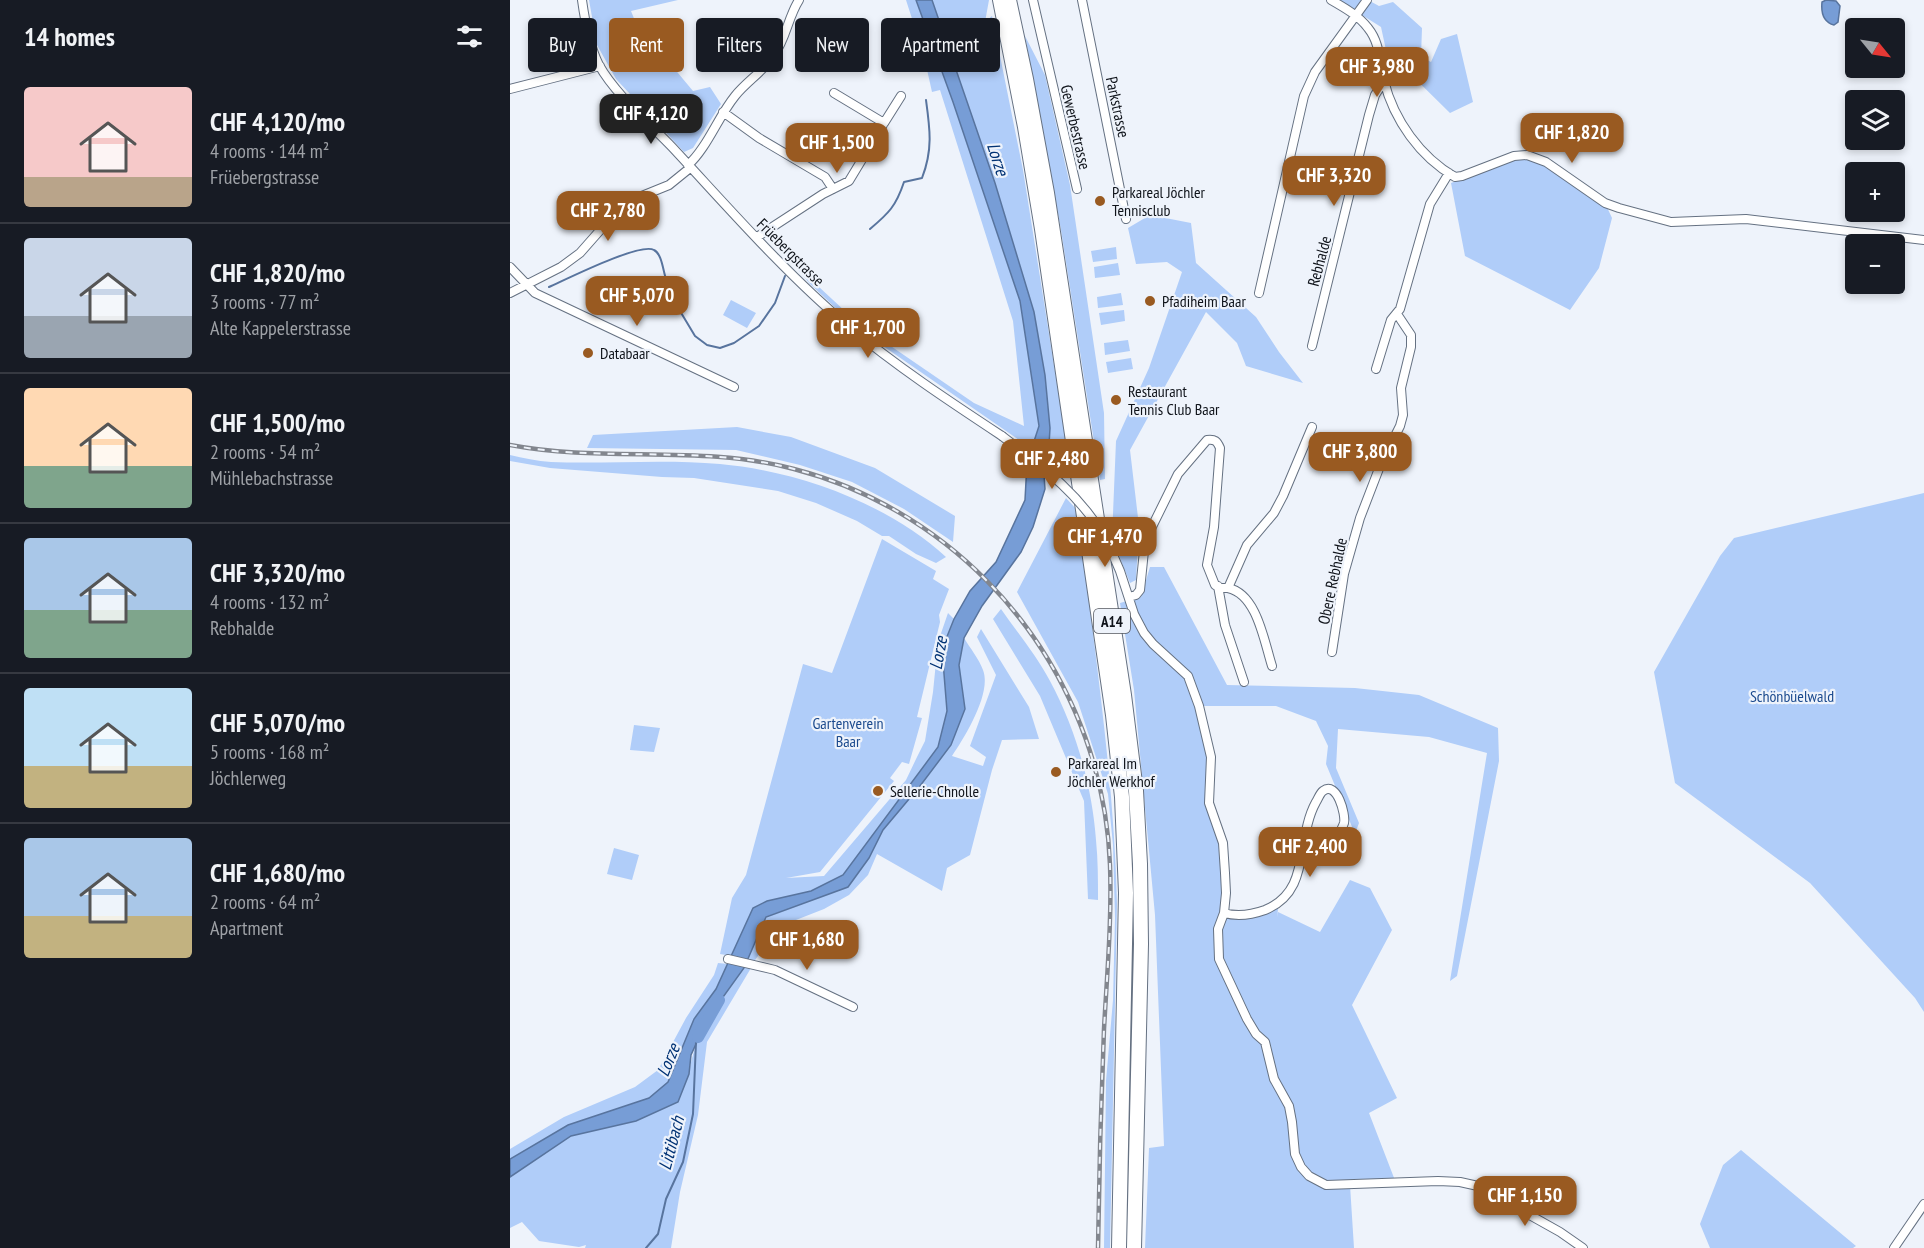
<!DOCTYPE html>
<meta charset="utf-8">
<style>
body{margin:0;font-family:"PT Sans Narrow",sans-serif;background:#20242c;color:#f1f3f6;height:100vh;display:flex;flex-direction:column;font-size:22px;white-space:nowrap}
*{box-sizing:border-box;margin:0}
p{font-size:20px;color:#9ea1a6}
.icon{flex:none;width:33px;height:33px;fill:none;stroke:currentColor;stroke-width:2;stroke-linecap:round;stroke-linejoin:round}
.map{position:relative;flex:1;overflow:hidden}
.details{display:flex;flex-direction:column;background:#171b24;width:510px}
.details>*{flex:none}
.hud{position:absolute;left:18px;top:18px;width:570px;height:54px;display:flex;gap:12px}
.needle{width:39px;rotate:120deg}
.fabs{position:absolute;left:1335px;top:18px;display:grid;gap:12px}
.fabs a{display:grid;place-items:center;width:60px;height:60px;border-radius:6px;background:#171b24;box-shadow:0 3px 9px #0003;font-size:30px}
.price{position:absolute;translate:-50% -51px;padding:0 14px;border-radius:12px;background:#995a21;color:#fff;font-size:20px;line-height:39px;filter:drop-shadow(0 2px 3px #0008)}
.price::after{content:'';position:absolute;left:50%;top:36px;width:18px;height:14px;margin-left:-9px;background:inherit;clip-path:polygon(0 0,100% 0,50% 100%)}
.price.active{background:#222;color:#fff}
ul{padding:0;list-style:none}
li{display:flex;align-items:center;gap:18px;height:150px;padding:0 24px}
li+li{border-top:2px solid #363941}
li span{display:grid;place-items:center;flex:none;width:168px;height:120px;border-radius:6px;color:#555}
li>.icon{margin-inline-start:auto}
span .icon{width:72px;height:72px;fill:#fffc;stroke-width:1}
li b{font-size:26px}
h2{display:flex;justify-content:space-between;align-items:center;height:72px;padding:0 24px;font-size:26px}
.chip{padding:0 21px;border-radius:6px;background:#171b24;box-shadow:0 3px 9px #0003;font-size:21px;line-height:54px}
.chip.active{background:#995a21;color:#fff}
main{display:flex;flex:1;min-height:0}
.map>svg:first-child{display:block}
.green{fill:#b0cdf9}
.water{fill:#779dd6;stroke:#58749e;stroke-width:1.5}
.lines{fill:none;stroke-linecap:round;stroke-linejoin:round}
.stream{stroke:#58749e;stroke-width:2}
.river{stroke:#779dd6;stroke-width:12}
.minor-casing{stroke:#657182;stroke-width:10}
.motorway-casing{stroke:#657182;stroke-width:16}
.minor{stroke:#fff;stroke-width:8}
.motorway{stroke:#fff;stroke-width:14}
.rail-casing{stroke:#82868e;stroke-width:4.5}
.rail{stroke:#eef3fb;stroke-width:2;stroke-dasharray:7;stroke-linecap:butt}
.minor-bridge-casing{stroke:#657182;stroke-width:10;stroke-linecap:butt}
.minor-bridge{stroke:#fff;stroke-width:8}
.poi-dot{fill:#995a21;stroke:#eef3fb;stroke-width:2}
.labels{text-anchor:middle;dominant-baseline:central;stroke-width:4.5;stroke-linejoin:round;paint-order:stroke}
.shield{fill:#eef3fb;stroke:#52565e;stroke-width:1.5}
.shield-label{font-size:15px;font-weight:bold;fill:#0f131a}
.street-label{font-size:16px;fill:#0f131a;stroke:#eef3fb}
.poi-label{font-size:16px;fill:#0f131a;stroke:#eef3fb;text-anchor:start}
.park-label{font-size:16px;fill:#1b4a8e;stroke:#eef3fb}
.water-label{font-size:18px;font-style:italic;fill:#003274;stroke:#eef3fb}
</style>
<main>
<section class="details">
<h2>14 homes<svg class="icon" aria-label="filters" viewBox="0 0 24 24"><path d="M4 7h16M4 17h16"/><circle cx="9" cy="7" r="2"/><circle cx="15" cy="17" r="2"/></svg></h2>
<ul>
<li><span style="background:linear-gradient(#f6c9c9 75%,#b9a48a 0)"><svg class="icon" aria-label="home" viewBox="0 0 24 24"><path d="M3 11l9-7 9 7M6 9v11h12V9"/></svg></span><div><b>CHF 4,120/mo</b><p>4 rooms · 144 m²</p><p>Früebergstrasse</p></div></li>
<li><span style="background:linear-gradient(#c9d6e8 65%,#9aa5b1 0)"><svg class="icon" aria-label="home" viewBox="0 0 24 24"><path d="M3 11l9-7 9 7M6 9v11h12V9"/></svg></span><div><b>CHF 1,820/mo</b><p>3 rooms · 77 m²</p><p>Alte Kappelerstrasse</p></div></li>
<li><span style="background:linear-gradient(#ffd9b3 65%,#7fa58c 0)"><svg class="icon" aria-label="home" viewBox="0 0 24 24"><path d="M3 11l9-7 9 7M6 9v11h12V9"/></svg></span><div><b>CHF 1,500/mo</b><p>2 rooms · 54 m²</p><p>Mühlebachstrasse</p></div></li>
<li><span style="background:linear-gradient(#a9c7e8 60%,#7fa58c 0)"><svg class="icon" aria-label="home" viewBox="0 0 24 24"><path d="M3 11l9-7 9 7M6 9v11h12V9"/></svg></span><div><b>CHF 3,320/mo</b><p>4 rooms · 132 m²</p><p>Rebhalde</p></div></li>
<li><span style="background:linear-gradient(#bfe0f5 65%,#c2b280 0)"><svg class="icon" aria-label="home" viewBox="0 0 24 24"><path d="M3 11l9-7 9 7M6 9v11h12V9"/></svg></span><div><b>CHF 5,070/mo</b><p>5 rooms · 168 m²</p><p>Jöchlerweg</p></div></li>
<li><span style="background:linear-gradient(#a9c7e8 65%,#c2b280 0)"><svg class="icon" aria-label="home" viewBox="0 0 24 24"><path d="M3 11l9-7 9 7M6 9v11h12V9"/></svg></span><div><b>CHF 1,680/mo</b><p>2 rooms · 64 m²</p><p>Apartment</p></div></li>
</ul>
</section>
<div class="map">
<svg width="1414" height="1248" viewBox="0 0 1414 1248">
<rect width="100%" height="100%" fill="#eef3fb"/>
<path class="green" d="M79 0H168L121 11 136 48 153 55 183 91 200 87 211 104 183 148 174 152 106 79 87 45Z
M396 0H406L443 102 510 301 529 426 522 449 347 328 300 284 281 261 350 325 464 403 514 426 503 321 430 90 422 92 414 56Z
M422 0H479L475 22 482 16 513 170 561 472 556 477 538 462 540 428 535 375 524 312 485 183Z
M828 0H858L869 6 883 2 912 28 911 57 921 62 931 39 947 34 963 102 940 113 876 50 871 27Z
M515 36 535 75 560 185 594 413 595 479 590 480 551 230Z
M1018 153 1095 203 1102 218 1089 268 1060 310 955 256 941 183Z
M640 215 681 223 686 263 746 317 769 352 793 383 736 366 727 343 696 312 620 450 629 526 626 580 620 583 602 538 606 441 639 368 672 272 657 262 626 264 618 228Z
M606 247 607 259 583 262 581 251Z
M608 263 610 275 585 278 584 267Z
M611 293 613 305 588 308 587 297Z
M221 300 246 313 237 328 213 315Z
M614 310 615 321 591 325 589 313Z
M618 340 620 351 595 355 594 343Z
M621 358 623 369 598 373 596 362Z
M227 427 281 437 365 468 445 516 443 542 394 509 342 482 290 465 226 450 77 448 83 435Z
M0 455C13 458 27 461 41 462 97 464 154 459 210 464 288 471 379 504 436 557L426 563 406 554 379 536H372L347 521 306 503 268 491 184 478 152 477 40 468 0 461Z
M1414 493V1012L1405 998 1300 883 1165 783 1144 672 1210 556 1224 538Z
M556 498 568 511C583 642 604 773 607 904L600 1248H594L596 1081 603 1000 605 918 603 845 598 794 568 702 507 592Z
M372 539 426 571 423 579 439 589 429 615 430 622 407 717 412 718 399 764 392 762 380 778 384 781 310 872 276 878 314 876 396 780 407 757 415 741 423 692 428 642 438 613 444 619 432 649 437 711 428 747 333 875 301 891 257 901 244 908 222 956 210 954 222 898 236 875 293 664 322 673Z
M640 567H654L717 685 845 688 909 695 988 728 989 761 947 976 940 981 977 753 919 737 828 729 826 768 849 823 845 834 816 764 818 746 806 721 766 706H690L698 743 699 803 710 833 714 913 736 915 769 902 767 917 768 912 810 932 840 880 860 888 882 930 842 1005 887 1098 859 1113 886 1183 840 1185 844 1248H635L639 1148 654 1146 645 915 624 690 610 603 631 597Z
M491 609C507 632 527 656 540 681 566 729 582 786 586 840 588 860 588 880 588 900L578 899 574 801 530 696 483 619Z
M471 629 519 707 529 739 492 740 482 770 460 855 437 868 432 891 367 854 358 875 339 895 314 909 268 927 243 963 236 960 256 917 338 887 359 858 373 830 410 786 441 745 455 709 449 665 454 638C460 648 469 659 473 670 482 693 455 737 442 756L473 766 476 757 460 746 486 675 467 637Z
M124 725 150 728 144 752 120 750Z
M104 848 129 855 122 880 97 874Z
M208 963 218 964 206 989 184 1019 159 1082 139 1098 58 1125 0 1159V1149L54 1117 125 1087 148 1070 176 1018 204 975Z
M234 968H241L197 1042 188 1115 170 1192 161 1248H75L76 1245 69 1247 29 1241 12 1222 0 1228V1177L61 1136 126 1121 179 1074C184 1033 210 1001 234 968Z
M1231 1150 1346 1246 1343 1248H1200L1190 1224 1213 1165Z"/>
<path class="water" d="M406 0H422L485 183 524 312 535 375 540 428 538 462 534 475 535 489 523 527 511 552 472 606 454 638 449 665 455 709 441 745 410 786 373 830 359 858 338 887 256 917 234 968 198 1018 181 1055 179 1074 168 1102 126 1121 61 1136 0 1177V1159L58 1125 139 1098 158 1082 184 1019 206 989 243 908 257 901 301 891 333 875 428 747 437 711 432 649 444 619 460 591 486 562 515 500 517 463 529 426 510 301 443 102Z
M1316 0 1326 1 1330 6 1328 22 1324 25C1313 22 1311 12 1312 2Z"/>
<g class="lines">
<path class="stream" d="M360 229C379 213 386 206 394 182L412 178C423 150 420 129 416 100
M39 287C55 280 130 242 144 250 152 254 153 271 156 279
M164 301 185 336 197 345 210 348 224 343 249 326 265 303 275 276
M136 1248 148 1234 156 1199 173 1162 183 1114 186 1042"/>
<path class="river" d="M188 1037 209 1000"/>
<g class="minor-casing">
<path id="minor" d="M72 0C75 22 79 45 89 65 105 94 139 123 162 147 217 206 275 273 337 325 386 366 439 401 492 436
M523 0 567 189
M572 0 616 219
M821 0C835 8 849 16 858 28 871 44 869 63 874 81 884 120 910 157 945 177L952 176 1004 156 1017 155 1036 162 1095 203 1109 208 1161 222 1236 219 1414 240
M0 89 90 66
M213 112 249 138 315 177 323 189
M374 123 391 96
M178 165C197 148 208 117 225 96 237 81 254 71 264 55 276 39 278 17 289 0
M247 237 313 194 339 181 374 123 324 93
M0 267 25 293 224 387
M0 293 51 267 70 253 107 211 122 200 159 185 180 168
M749 293 794 96 805 72 857 0
M802 346 859 115 865 95 874 81
M866 369 881 320 890 309 920 204 939 173
M597 541 610 571 624 614 634 633 643 644 678 676 689 706 701 757 699 803 713 843 715 873 716 893 714 913 708 929 709 959 737 1019 746 1034 755 1042 764 1079 779 1106 782 1122 785 1154 791 1167 799 1176 816 1185 928 1181 950 1182 968 1186 1050 1232 1073 1248
M708 586 715 625 734 682
M718 588C747 594 754 641 762 666
M619 597 626 595 630 590 635 541 668 474 697 440C705 439 707 441 710 448L704 527 697 565 705 585 710 588H718L737 545 764 513 773 496 802 427
M822 652 834 574 850 518 870 466 890 426 893 415 891 388 901 347V335L887 314
M714 913C728 917 741 915 755 910 802 891 785 840 806 802 808 799 810 793 813 791 827 780 836 815 834 823 831 832 825 840 821 848
M218 959 265 970 343 1007
M1384 1248 1414 1204"/>
</g>
<g class="motorway-casing">
<path id="motorway" d="M490 0 515 127 532 229 603 715 612 797 616 893 609 1248
M499 0 516 79 537 193 614 695 626 791 630 864 631 944 624 1248"/>
</g>
<use href="#minor" class="minor"/>
<use href="#motorway" class="motorway"/>
<g class="rail-casing">
<path id="rail" d="M0 445C94 463 191 444 284 469 357 488 424 527 477 581 551 656 596 758 600 865 602 919 597 974 594 1029 591 1102 589 1175 588 1248"/>
</g>
<use href="#rail" class="rail"/>
<g class="minor-bridge-casing">
<path id="minor-bridge" d="M492 436C533 467 571 495 597 541"/>
</g>
<use href="#minor-bridge" class="minor-bridge"/>
</g>
<g class="poi-dot">
<circle cx="590" cy="201" r="6"/>
<circle cx="640" cy="301" r="6"/>
<circle cx="78" cy="353" r="6"/>
<circle cx="606" cy="400" r="6"/>
<circle cx="546" cy="772" r="6"/>
<circle cx="368" cy="791" r="6"/>
</g>
<g class="labels">
<rect class="shield" x="584" y="609" width="36" height="24" rx="4.5"/>
<g class="shield-label">
<text x="602" y="621">A14</text>
</g>
<g class="street-label">
<text transform="translate(608 107) rotate(78)">Parkstrasse</text>
<text transform="translate(566 127) rotate(77)">Gewerbestrasse</text>
<text transform="translate(281 252) rotate(45)">Früebergstrasse</text>
<text transform="translate(809 261) rotate(-75)">Rebhalde</text>
<text transform="translate(822 581) rotate(-78)">Obere Rebhalde</text>
</g>
<g class="poi-label">
<text x="602" y="192">Parkareal Jöchler<tspan x="602" dy="18">Tennisclub</tspan></text>
<text x="652" y="301">Pfadiheim Baar</text>
<text x="90" y="353">Databaar</text>
<text x="618" y="391">Restaurant<tspan x="618" dy="18">Tennis Club Baar</tspan></text>
<text x="558" y="763">Parkareal Im<tspan x="558" dy="18">Jöchler Werkhof</tspan></text>
<text x="380" y="791">Sellerie-Chnolle</text>
</g>
<g class="park-label">
<text x="1282" y="696">Schönbüelwald</text>
<text x="338" y="723">Gartenverein<tspan x="338" dy="18">Baar</tspan></text>
</g>
<g class="water-label">
<text transform="translate(488 159) rotate(72)">Lorze</text>
<text transform="translate(428 653) rotate(-80)">Lorze</text>
<text transform="translate(158 1060) rotate(-68)">Lorze</text>
<text transform="translate(161 1143) rotate(-75)">Littibach</text>
</g>
</g>
</svg>
<div class="fabs">
<a><svg class="needle" viewBox="-14 -14 28 28"><path d="M0-13l5 13h-10z" fill="#e53935"/><path d="M0 13l5-13h-10z" fill="#9ea1a6"/></svg></a>
<a><svg class="icon" aria-label="layers" viewBox="0 0 24 24"><path d="M12 4l9 5-9 5-9-5zM3 14l9 5 9-5"/></svg></a>
<a>+</a>
<a>−</a>
</div>
<b class="price" style="left:867px;top:98px">CHF 3,980</b>
<b class="price active" style="left:141px;top:145px">CHF 4,120</b>
<b class="price" style="left:1062px;top:164px">CHF 1,820</b>
<b class="price" style="left:327px;top:174px">CHF 1,500</b>
<b class="price" style="left:824px;top:207px">CHF 3,320</b>
<b class="price" style="left:98px;top:242px">CHF 2,780</b>
<b class="price" style="left:127px;top:327px">CHF 5,070</b>
<b class="price" style="left:358px;top:359px">CHF 1,700</b>
<b class="price" style="left:850px;top:483px">CHF 3,800</b>
<b class="price" style="left:542px;top:490px">CHF 2,480</b>
<b class="price" style="left:595px;top:568px">CHF 1,470</b>
<b class="price" style="left:800px;top:878px">CHF 2,400</b>
<b class="price" style="left:297px;top:971px">CHF 1,680</b>
<b class="price" style="left:1015px;top:1227px">CHF 1,150</b>
<div class="hud">
<a class="chip">Buy</a>
<a class="chip active">Rent</a>
<a class="chip">Filters</a>
<a class="chip">New</a>
<a class="chip">Apartment</a>
</div>
</div>
</main>
